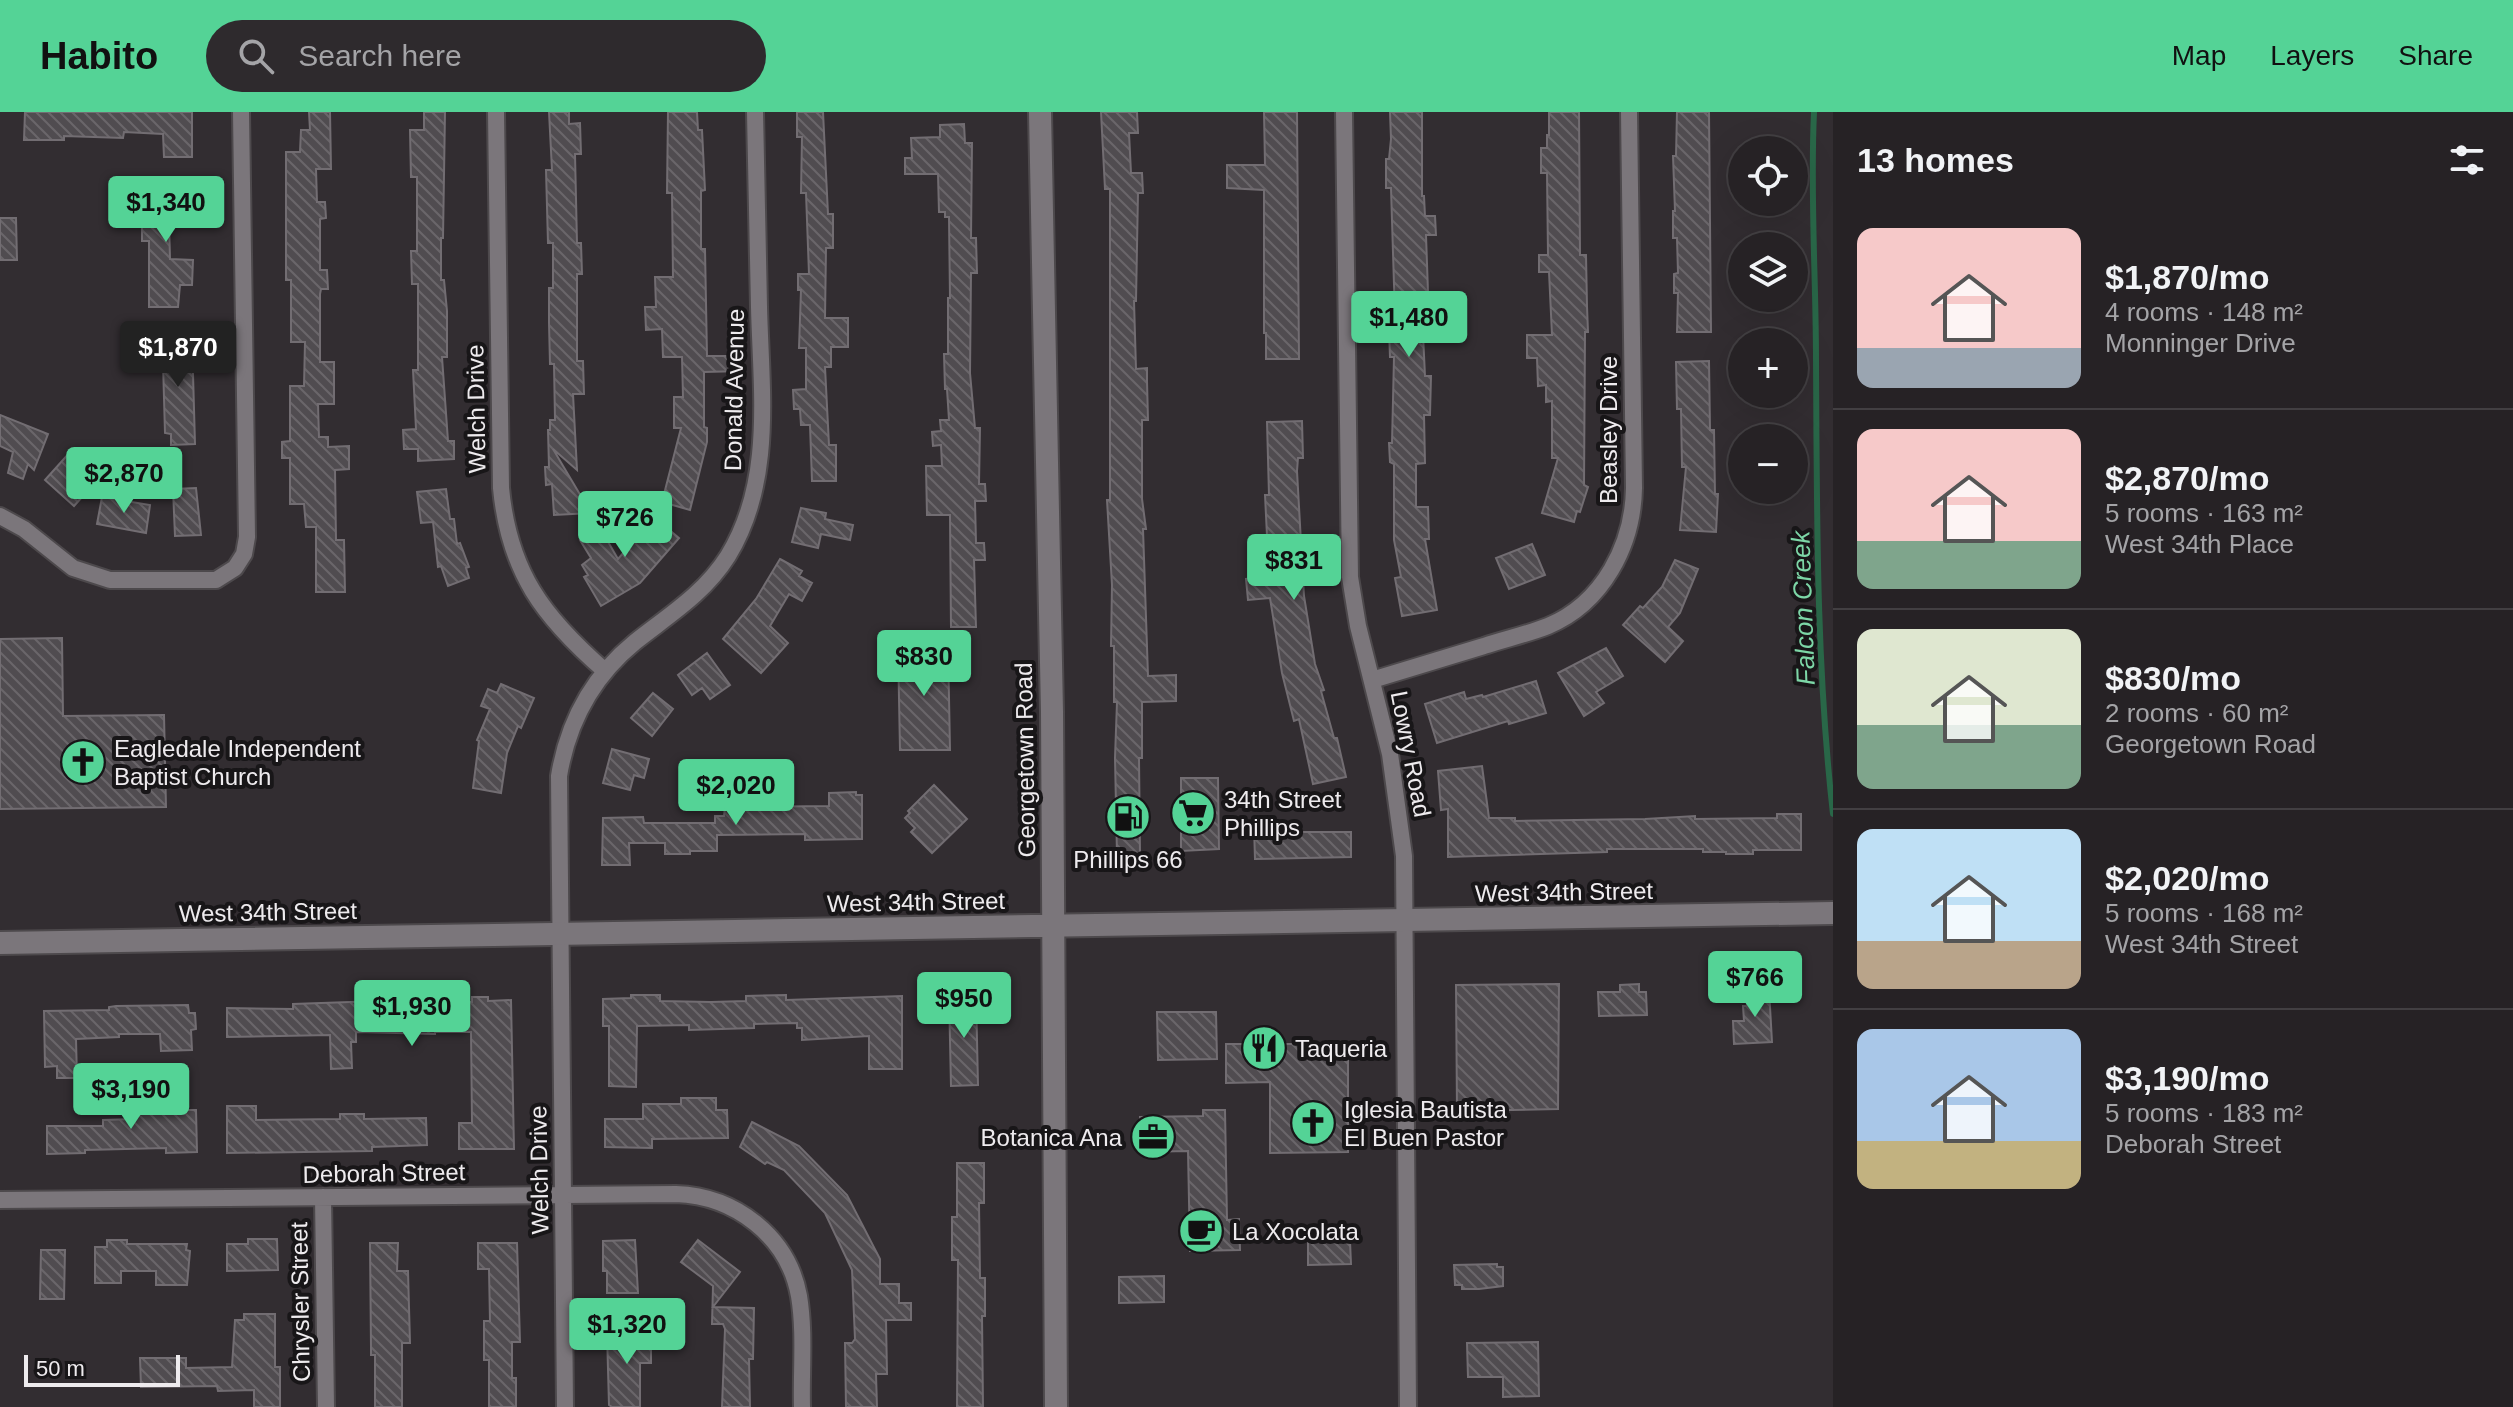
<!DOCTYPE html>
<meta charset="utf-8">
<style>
body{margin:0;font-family:Helvetica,sans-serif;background:#2e2a2d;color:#f1f3f6;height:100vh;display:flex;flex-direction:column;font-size:30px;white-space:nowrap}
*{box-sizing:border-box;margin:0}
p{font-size:26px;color:#a4a4a7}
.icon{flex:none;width:44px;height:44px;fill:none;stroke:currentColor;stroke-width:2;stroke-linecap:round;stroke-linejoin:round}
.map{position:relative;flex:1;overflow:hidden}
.panel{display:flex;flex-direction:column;background:#262225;width:680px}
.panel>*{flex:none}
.controls{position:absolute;left:1728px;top:24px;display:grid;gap:16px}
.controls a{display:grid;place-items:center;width:80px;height:80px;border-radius:50%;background:#262225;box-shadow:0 8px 32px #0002,0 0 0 2px #423f42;font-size:40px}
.scale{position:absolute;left:24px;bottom:20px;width:156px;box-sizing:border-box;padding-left:8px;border:4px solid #eeebee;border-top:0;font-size:22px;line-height:28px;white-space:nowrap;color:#eeebee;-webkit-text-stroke:6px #181618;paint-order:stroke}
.price{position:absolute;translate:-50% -68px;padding:0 18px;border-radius:8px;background:#54d396;color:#111;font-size:26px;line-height:52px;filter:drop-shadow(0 2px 4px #0008)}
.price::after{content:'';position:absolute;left:50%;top:48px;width:24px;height:18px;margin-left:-12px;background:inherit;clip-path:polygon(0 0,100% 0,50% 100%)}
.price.active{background:#222;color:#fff}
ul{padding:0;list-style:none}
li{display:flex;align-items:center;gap:24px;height:200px;padding:0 24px}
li+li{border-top:2px solid #423f42}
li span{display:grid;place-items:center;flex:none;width:224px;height:160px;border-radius:16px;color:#555}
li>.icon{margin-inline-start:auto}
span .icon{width:96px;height:96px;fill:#fffc;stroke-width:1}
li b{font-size:34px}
h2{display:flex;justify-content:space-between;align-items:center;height:96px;padding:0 24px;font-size:34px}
header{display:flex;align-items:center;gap:48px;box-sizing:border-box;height:112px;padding:0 40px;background:#54d396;color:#111}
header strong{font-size:38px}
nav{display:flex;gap:44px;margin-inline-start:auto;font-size:28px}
.search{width:560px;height:72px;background:#2e2a2d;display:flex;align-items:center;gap:20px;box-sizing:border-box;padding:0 28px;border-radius:44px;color:#a4a4a7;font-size:30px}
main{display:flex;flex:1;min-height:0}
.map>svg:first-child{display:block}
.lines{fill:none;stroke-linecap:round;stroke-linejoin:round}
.stream{stroke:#296748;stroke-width:6}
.building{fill:url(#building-back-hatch);stroke:#726d72;stroke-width:2}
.street-casing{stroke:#4d494c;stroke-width:20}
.secondary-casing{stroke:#4d494c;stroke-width:26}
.street{stroke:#7b767b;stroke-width:16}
.secondary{stroke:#7b767b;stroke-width:22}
.labels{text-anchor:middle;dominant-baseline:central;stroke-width:8;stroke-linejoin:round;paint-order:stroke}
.street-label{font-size:24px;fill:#eeebee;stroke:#181618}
.poi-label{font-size:24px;fill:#eeebee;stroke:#181618;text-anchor:start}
.water-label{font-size:26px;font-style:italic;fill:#7dd7a7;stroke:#181618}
</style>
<header>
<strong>Habito</strong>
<div class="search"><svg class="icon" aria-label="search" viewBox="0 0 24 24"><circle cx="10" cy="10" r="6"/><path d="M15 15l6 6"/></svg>Search here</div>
<nav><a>Map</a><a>Layers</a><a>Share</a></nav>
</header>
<main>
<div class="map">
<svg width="1833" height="1295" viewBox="0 0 1833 1295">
<defs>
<pattern id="building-back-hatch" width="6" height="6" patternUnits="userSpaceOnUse" patternTransform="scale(2)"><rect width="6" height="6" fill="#504c50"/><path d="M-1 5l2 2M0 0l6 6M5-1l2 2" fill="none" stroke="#6a666a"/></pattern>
</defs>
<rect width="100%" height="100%" fill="#322d31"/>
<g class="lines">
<path class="stream" d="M1814 0C1810 83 1816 165 1816 248 1817 399 1816 552 1833 702"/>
</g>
<path class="building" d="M25 0H192V45H164L163 22 124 20 123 26 64 24V28H24Z
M309 0H330L331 57H316L317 90H325L326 106 320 107V158H327L328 177H321L320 182V250H334V292H318L319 325H328V335L349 334V357L335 358 336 428H344L345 480H316V415H306L304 392H290V346H282V330L290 329V274H304L305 230H291V168H286V40H300L301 18H310Z
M424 0H445L443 126H441V168H444L447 199V245H442L448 329H454V347L418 349V337H404L403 318 416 317 413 258H418V172H412L411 139H417V65H411L410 18H424Z
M549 0H569V12L580 11 581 42H575L577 131H581L582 162H577V249H583L584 282H573L577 358 553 337 591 401 554 403 552 372 546 373 545 355H549L548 318H550V308H555L554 252H550L549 211V176H553V131H548L546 58H552Z
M668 0H697L698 18H702L705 78 701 79V137H705L707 244H742V259L704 260V315L707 316V330L690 398 662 390 681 316H674V285H683L682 245H663L662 217 646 218 645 195H656L655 165H673L672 81H667Z
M797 0H823L828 102H833V136H826L825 206H848V235H831V255H825L829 333H836V369H812L810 313H801L800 297H794L793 278 806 277V236H799L801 178H798V162H809L806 81H801L802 25H797Z
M1101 0H1137L1138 21H1129L1131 61H1142L1143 81H1138L1136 189H1134L1136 257 1147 256V269L1148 308H1142V387L1146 417H1143L1148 564 1176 563V589L1142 590V646H1139L1140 743H1117L1115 646 1117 590H1114V534H1111L1112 473 1107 388H1110V77H1105Z
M1264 0H1297L1299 247H1266V221H1264V78L1227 76V53H1265Z
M1390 0H1422V84H1424L1425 104H1435L1436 123H1426L1428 180H1421L1425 264H1431L1430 303H1424L1425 351 1416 352V395H1428L1429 427H1425L1437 498 1402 504 1395 466 1401 465 1394 428V352L1390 350 1389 331H1392L1394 245H1390L1389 218H1395V205L1391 76H1386V47H1389L1391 27Z
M1549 0H1579L1580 143H1586L1587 194 1588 220H1585L1584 373 1588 375 1580 400 1577 399 1574 410 1542 401 1558 346H1552V289L1546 290V273L1538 274 1537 246H1527V223H1552L1549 160H1539V143H1548L1547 61H1541V36H1547V23H1549Z
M1677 0H1709L1711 220H1677L1678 181H1674V162L1678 161 1677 126H1673V99H1675L1673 44H1676Z
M964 12 965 31H972L971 126H976L977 161H971L970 261 975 316H980L979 372H985L986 389H975L976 431H984L985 448H974L976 515H951L950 403H927L926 354H942L941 333 933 334 932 320 941 319 940 308H949L947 277H945L944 242H948V186H950L949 105H945V100H939L938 62H905V46H912L911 26 940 25V13Z
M149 77H194V106L169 109 170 147 193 148 192 173H180L178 195H149V129H142V83H149Z
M0 106H16L17 148H0Z
M192 227 195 332 171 333V322L165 321 163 251H152V232H162V228Z
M1709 249 1710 318H1714L1715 382H1718L1716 420 1680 418 1686 355H1682L1681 297H1677L1676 250Z
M0 303 48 322 34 358 28 352 23 367 8 361 13 340 0 334Z
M1302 309 1303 346H1298L1297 359 1304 484 1315 552 1324 578 1321 579 1334 626H1337L1346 665 1313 672 1299 607 1294 609 1282 561 1270 486 1248 488 1246 467 1269 465 1265 383H1269L1267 310Z
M72 338 101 364 74 394 45 368Z
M196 376 201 423 175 424 173 377Z
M446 377 450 407H454L457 432 460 431 469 455 466 456 469 466 448 474 441 454 438 455 433 410 421 411 417 380Z
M102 385 150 393 146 421 97 412Z
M801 396 826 401 825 407 853 413 850 428 821 422 818 436 792 430Z
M646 398 679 426 640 471 601 494 584 465 588 463 582 453 591 446 580 428 600 416 618 447 644 417 636 410Z
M1532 432 1545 463 1509 477 1496 446Z
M780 447 802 459 799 464 812 471 802 489 789 482 770 514 788 531 761 561 723 527 756 487Z
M1675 448 1698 457 1680 501 1668 515 1683 529 1665 550 1623 513 1640 494 1643 496 1662 475Z
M62 526 63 604 164 603 166 695 0 697V527Z
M948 533 950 638H900L898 534Z
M1606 536 1623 564 1596 580 1604 591 1584 604 1558 561Z
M707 541 730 573 710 587 702 576 692 583 678 563Z
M1536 569 1546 601 1509 612 1508 609 1437 631 1425 592 1464 580 1466 587 1482 583 1483 585Z
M501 572 534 586 521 616 518 614 507 641 501 681 473 676 479 629 477 628 490 597 481 594 488 577 497 581Z
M653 581 673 597 652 624 631 606Z
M612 637 649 647 644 666 634 663 630 678 603 671Z
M1482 654 1489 706H1515V709L1645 707 1695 704V707L1777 706V702H1801V738H1753V742H1726V740H1703V737H1607V740L1448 745V697L1441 698 1438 659Z
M1181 666H1218L1219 737 1181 739Z
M934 673 967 707 932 741 911 720 915 716 905 706 910 701 908 699Z
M856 680V683H862V727L805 728V722L717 723V739H690V742H665V731H629L630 753H602L603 706 643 705 644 711H715V704H724L725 695 829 694V681Z
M1291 713V720H1351V745L1255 747 1254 714Z
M1559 872 1558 997 1457 999 1456 873Z
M1639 872V880H1646L1647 903 1599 904 1598 880H1620V873Z
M1769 877 1772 930 1734 932 1733 909H1744L1743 894H1747L1746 878Z
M976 882 978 973 951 974 949 883Z
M631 883H660V889L711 890 746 889V884L786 883V888L902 884V957H869V924L802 928V916H797V911L754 912V916L689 918V913L637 914 636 975 609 974V914H603V887L631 886Z
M472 885H488V889L511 888 514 1037H459V1011H472L471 920H435V922L356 920V930H351L352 956 331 957 330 923 227 925V896L293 897V892L379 889V895L450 894V890H472Z
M188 893 189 901H195L196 917 191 918 192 938 161 939 160 922H119V925L76 927 77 966H57V954L45 955 44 899 109 898V895L116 894Z
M1157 900H1216L1217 947 1158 948Z
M1226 932H1348V1040L1270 1041V970L1226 971Z
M154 974V998H196L197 1040 166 1041V1036L85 1038V1041L47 1042V1014H103V1008L134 1007V975Z
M681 986H716V998H727L728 1026 652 1027V1036L605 1035V1007H643V992H681Z
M227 994H256V1008L340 1007V1002H364V1007L426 1006 427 1033 372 1035V1039L227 1041Z
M1203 998H1225L1227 1108 1239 1107 1240 1138 1190 1139 1188 1039 1140 1040V1005L1203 1004Z
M752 1010 799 1034 847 1083 880 1147V1172H899V1191H911V1208H886L887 1262H876L877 1295H846L845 1231H852L855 1227 852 1158 825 1101 784 1058 767 1050 765 1052 740 1035Z
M957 1051H984V1091H979L980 1166H985V1204H982L983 1295H957L958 1148H952V1105H957Z
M248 1127H277L278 1158 227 1159V1132H248Z
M107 1128H127V1132H187L186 1138 190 1139 187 1173H156V1159H121V1171H95V1135H107Z
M635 1128 638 1181H607V1159H603V1129Z
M698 1128 740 1160 713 1195 754 1196 753 1247H749L750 1295H722L725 1217 723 1212H712L713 1174 681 1150Z
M1308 1129H1350L1351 1152 1308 1153Z
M370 1131H398L397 1159H408L410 1231H402V1295H375V1243H371V1235Z
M478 1131H517L520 1230H512V1266H516V1295H489V1248H484V1209H490L489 1157H478Z
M41 1138H65L64 1187H40Z
M1497 1152V1155H1503V1174L1479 1177H1462V1173H1455L1454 1153Z
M1164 1164V1190L1119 1191V1165Z
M244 1202H275V1255H280V1295H254V1278L218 1279 217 1274 141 1275 140 1246H186V1256L232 1255 235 1208H244Z
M614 1218 651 1221V1251H640V1295H612L609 1293 607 1221H614Z
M1538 1230 1539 1284 1503 1285V1265H1468L1467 1231Z"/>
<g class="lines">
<g class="street-casing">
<path id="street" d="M496 0 501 376C509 460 543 505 605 559
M1344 0 1350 465 1358 514 1390 642 1404 744 1408 1295
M0 404 24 417 73 456 110 468H216L235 456 244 442 247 425 241 0
M1372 568C1409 557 1447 545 1484 534 1505 527 1528 522 1548 514 1603 491 1633 433 1634 376L1629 0
M323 1085 326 1295
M0 1088 676 1082C735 1084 788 1124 799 1184 805 1220 801 1259 802 1295
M565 1295 559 664C568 610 592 565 635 530 669 503 704 482 728 444 774 369 761 279 759 195 758 130 756 65 755 0"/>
</g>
<g class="secondary-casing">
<path id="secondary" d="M1040 0 1052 600 1056 1295
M0 831 1833 801"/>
</g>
<use href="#street" class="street"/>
<use href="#secondary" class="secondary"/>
</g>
<defs>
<g id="church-disc" transform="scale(2.3)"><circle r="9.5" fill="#54d396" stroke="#181618"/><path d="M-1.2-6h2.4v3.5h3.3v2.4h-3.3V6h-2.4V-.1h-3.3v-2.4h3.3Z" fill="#111"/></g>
<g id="supermarket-disc" transform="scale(2.3)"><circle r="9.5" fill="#54d396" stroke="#181618"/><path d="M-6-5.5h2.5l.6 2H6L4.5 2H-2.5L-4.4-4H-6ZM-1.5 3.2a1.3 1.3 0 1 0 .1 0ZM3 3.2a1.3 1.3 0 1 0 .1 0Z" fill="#111"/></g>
<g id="fuel-disc" transform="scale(2.3)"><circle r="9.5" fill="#54d396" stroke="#181618"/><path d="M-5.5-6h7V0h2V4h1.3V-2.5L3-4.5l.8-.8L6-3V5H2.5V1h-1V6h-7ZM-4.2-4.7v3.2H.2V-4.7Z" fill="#111"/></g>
<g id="restaurant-disc" transform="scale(2.3)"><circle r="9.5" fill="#54d396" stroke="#181618"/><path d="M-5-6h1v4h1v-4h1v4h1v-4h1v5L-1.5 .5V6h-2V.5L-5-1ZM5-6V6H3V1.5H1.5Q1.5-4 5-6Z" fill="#111"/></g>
<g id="office-disc" transform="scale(2.3)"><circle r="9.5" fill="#54d396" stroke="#181618"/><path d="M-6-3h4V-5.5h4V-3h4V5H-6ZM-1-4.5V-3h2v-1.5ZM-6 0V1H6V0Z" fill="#111"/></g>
<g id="cafe-disc" transform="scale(2.3)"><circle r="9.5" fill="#54d396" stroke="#181618"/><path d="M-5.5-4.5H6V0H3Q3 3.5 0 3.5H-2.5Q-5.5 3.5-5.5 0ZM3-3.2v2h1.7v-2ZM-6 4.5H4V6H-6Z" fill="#111"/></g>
</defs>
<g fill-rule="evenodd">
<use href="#church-disc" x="83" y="650"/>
<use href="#supermarket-disc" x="1193" y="701"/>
<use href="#fuel-disc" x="1128" y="705"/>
<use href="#restaurant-disc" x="1264" y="936"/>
<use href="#church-disc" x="1313" y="1011"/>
<use href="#office-disc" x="1153" y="1025"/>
<use href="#cafe-disc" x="1201" y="1119"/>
</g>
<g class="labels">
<g class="street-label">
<text transform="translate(734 278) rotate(-89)">Donald Avenue</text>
<text transform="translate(476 297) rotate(-91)">Welch Drive</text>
<text transform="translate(1608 318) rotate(-90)">Beasley Drive</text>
<text transform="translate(1411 642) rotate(79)">Lowry Road</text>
<text transform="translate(1025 648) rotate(-91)">Georgetown Road</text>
<text transform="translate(1564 780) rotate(-1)">West 34th Street</text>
<text transform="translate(916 790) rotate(-1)">West 34th Street</text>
<text transform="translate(268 800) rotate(-1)">West 34th Street</text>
<text transform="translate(539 1058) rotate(-91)">Welch Drive</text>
<text transform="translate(384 1061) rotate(-1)">Deborah Street</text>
<text transform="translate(300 1190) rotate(-91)">Chrysler Street</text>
</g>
<g class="poi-label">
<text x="114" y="636">Eagledale Independent<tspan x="114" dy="28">Baptist Church</tspan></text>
<text x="1224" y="687">34th Street<tspan x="1224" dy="28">Phillips</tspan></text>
<text x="1128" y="747" text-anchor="middle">Phillips 66</text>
<text x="1295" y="936">Taqueria</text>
<text x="1344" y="997">Iglesia Bautista<tspan x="1344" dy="28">El Buen Pastor</tspan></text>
<text x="1122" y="1025" text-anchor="end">Botanica Ana</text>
<text x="1232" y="1119">La Xocolata</text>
</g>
<g class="water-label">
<text transform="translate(1803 496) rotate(-92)">Falcon Creek</text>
</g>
</g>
</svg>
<div class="controls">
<a><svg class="icon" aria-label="locate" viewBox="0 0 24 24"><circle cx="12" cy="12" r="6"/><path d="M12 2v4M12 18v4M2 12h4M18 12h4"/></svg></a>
<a><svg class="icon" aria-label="layers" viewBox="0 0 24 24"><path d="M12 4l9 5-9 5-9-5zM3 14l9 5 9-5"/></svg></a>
<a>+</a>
<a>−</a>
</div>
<div class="scale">50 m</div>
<b class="price" style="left:166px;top:132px">$1,340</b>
<b class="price" style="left:1409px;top:247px">$1,480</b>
<b class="price active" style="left:178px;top:277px">$1,870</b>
<b class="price" style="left:124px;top:403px">$2,870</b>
<b class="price" style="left:625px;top:447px">$726</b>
<b class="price" style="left:1294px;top:490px">$831</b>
<b class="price" style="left:924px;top:586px">$830</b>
<b class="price" style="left:736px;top:715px">$2,020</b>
<b class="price" style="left:1755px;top:907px">$766</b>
<b class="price" style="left:964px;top:928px">$950</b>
<b class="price" style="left:412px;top:936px">$1,930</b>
<b class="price" style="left:131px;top:1019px">$3,190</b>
<b class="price" style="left:627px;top:1254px">$1,320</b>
</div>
<section class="panel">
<h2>13 homes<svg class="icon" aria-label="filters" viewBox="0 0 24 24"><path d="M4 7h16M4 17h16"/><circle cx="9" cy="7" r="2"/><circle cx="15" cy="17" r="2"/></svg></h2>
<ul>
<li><span style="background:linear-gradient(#f6c9c9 75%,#9aa5b1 0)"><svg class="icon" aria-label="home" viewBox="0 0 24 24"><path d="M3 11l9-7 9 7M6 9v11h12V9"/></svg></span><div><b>$1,870/mo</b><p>4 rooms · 148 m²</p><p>Monninger Drive</p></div></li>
<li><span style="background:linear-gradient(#f6c9c9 70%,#7fa58c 0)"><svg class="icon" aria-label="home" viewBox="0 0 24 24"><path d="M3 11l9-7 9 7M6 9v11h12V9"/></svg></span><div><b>$2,870/mo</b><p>5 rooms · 163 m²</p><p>West 34th Place</p></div></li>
<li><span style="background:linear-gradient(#dfe7d0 60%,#7fa58c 0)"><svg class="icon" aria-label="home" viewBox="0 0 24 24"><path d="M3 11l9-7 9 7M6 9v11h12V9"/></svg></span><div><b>$830/mo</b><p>2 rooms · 60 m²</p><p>Georgetown Road</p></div></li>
<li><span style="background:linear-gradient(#bfe0f5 70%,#b9a48a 0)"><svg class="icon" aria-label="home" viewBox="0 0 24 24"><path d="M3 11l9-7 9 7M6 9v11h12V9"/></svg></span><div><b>$2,020/mo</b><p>5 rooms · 168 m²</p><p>West 34th Street</p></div></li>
<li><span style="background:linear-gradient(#a9c7e8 70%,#c2b280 0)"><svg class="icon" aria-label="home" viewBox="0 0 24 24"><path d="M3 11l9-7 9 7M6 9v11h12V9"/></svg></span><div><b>$3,190/mo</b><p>5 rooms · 183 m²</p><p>Deborah Street</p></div></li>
</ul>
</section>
</main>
